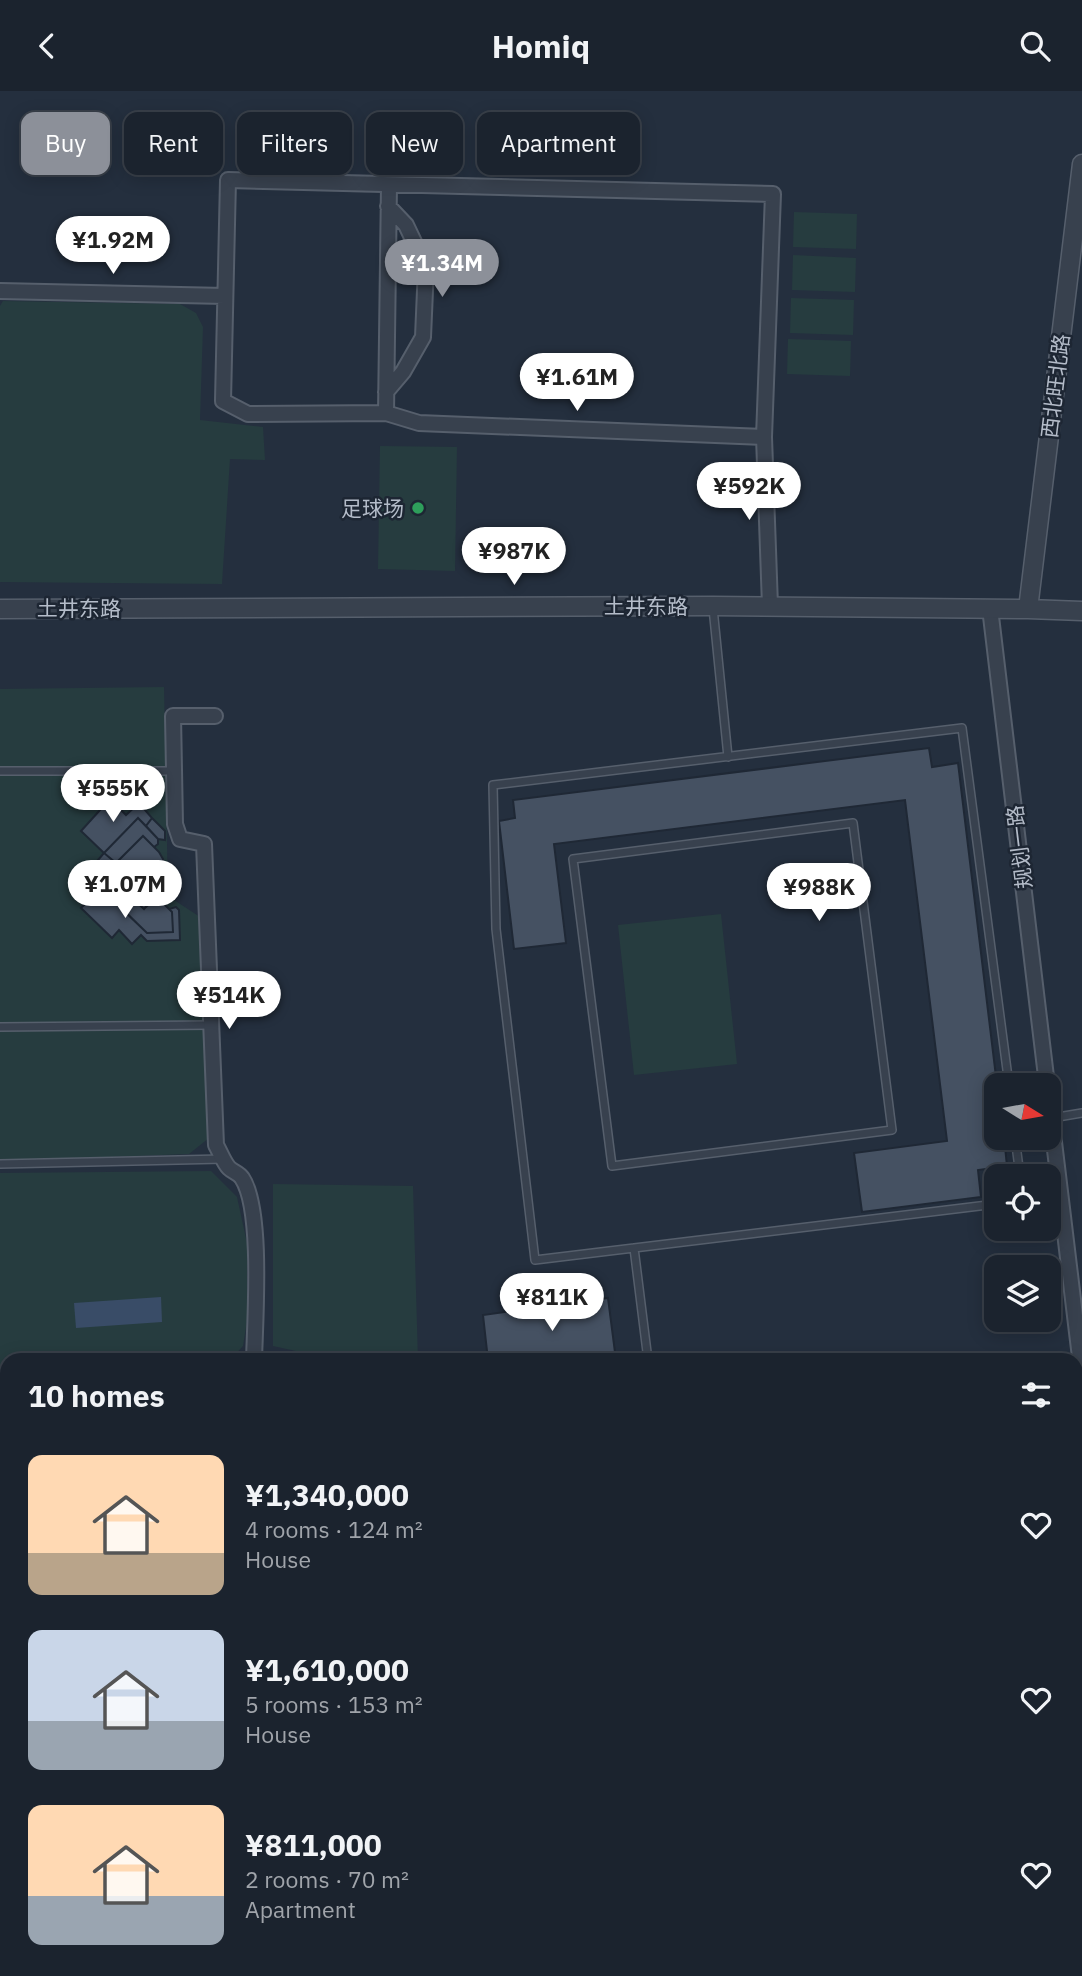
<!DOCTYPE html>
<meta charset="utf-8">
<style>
body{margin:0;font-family:"IBM Plex Sans","Noto Sans SC",sans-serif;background:#242b36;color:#f1f3f6;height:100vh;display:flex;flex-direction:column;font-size:26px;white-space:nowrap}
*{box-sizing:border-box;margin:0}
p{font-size:23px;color:#a0a4aa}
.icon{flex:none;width:38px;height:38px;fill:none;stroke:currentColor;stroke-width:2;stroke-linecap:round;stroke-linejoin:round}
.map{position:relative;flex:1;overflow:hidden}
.panel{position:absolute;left:0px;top:1262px;width:1083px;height:625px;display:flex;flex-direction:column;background:#1b232e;border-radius:21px 21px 0 0;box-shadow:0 4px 18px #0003,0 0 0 2px #39404a}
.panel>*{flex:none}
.hud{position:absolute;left:21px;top:21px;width:700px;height:63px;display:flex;gap:14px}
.needle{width:46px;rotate:101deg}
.controls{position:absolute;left:984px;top:982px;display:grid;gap:14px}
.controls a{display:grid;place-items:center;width:77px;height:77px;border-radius:14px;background:#1b232e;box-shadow:0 4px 18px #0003,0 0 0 2px #39404a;font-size:35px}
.price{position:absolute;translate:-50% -60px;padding:0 16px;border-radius:24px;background:#fff;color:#222;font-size:23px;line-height:46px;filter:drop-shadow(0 2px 4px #0008)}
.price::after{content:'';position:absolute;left:50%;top:42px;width:21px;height:16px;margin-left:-10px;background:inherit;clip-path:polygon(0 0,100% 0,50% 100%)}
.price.current{background:#8c9099;color:#fff}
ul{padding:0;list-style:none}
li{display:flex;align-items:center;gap:21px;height:175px;padding:0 28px}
li span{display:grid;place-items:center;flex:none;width:196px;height:140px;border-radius:14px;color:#555}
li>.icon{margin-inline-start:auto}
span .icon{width:84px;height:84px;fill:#fffc;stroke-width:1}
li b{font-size:30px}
h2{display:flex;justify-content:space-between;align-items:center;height:84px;padding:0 28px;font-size:30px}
.tag{padding:0 24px;border-radius:14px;background:#1b232e;box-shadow:0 4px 18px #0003,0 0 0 2px #39404a;font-size:24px;line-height:63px}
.tag.current{background:#8c9099;color:#fff}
header{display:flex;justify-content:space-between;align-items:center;height:91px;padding:0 28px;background:#1b232e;font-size:32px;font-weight:700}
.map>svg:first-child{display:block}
.green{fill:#263c3f}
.water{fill:#394c67}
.building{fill:#455162;stroke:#1f2835;stroke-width:2}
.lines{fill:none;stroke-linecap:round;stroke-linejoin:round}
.service-casing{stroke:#565f6c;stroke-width:10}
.minor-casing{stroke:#565f6c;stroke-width:18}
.tertiary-casing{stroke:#565f6c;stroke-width:21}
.path{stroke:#44595c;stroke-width:2.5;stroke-dasharray:5 5;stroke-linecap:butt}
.service{stroke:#38414e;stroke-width:7}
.minor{stroke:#38414e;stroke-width:14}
.tertiary{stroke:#38414e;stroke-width:18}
.leisure-dot{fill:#2e9e5b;stroke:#1d2633;stroke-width:2.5}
.labels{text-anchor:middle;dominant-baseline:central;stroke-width:5;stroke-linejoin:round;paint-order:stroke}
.street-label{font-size:21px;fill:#b4bcc9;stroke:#1d2633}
.poi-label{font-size:21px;fill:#b4bcc9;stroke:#1d2633;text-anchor:end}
</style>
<header><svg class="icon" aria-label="back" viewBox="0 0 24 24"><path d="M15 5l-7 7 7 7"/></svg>Homiq<svg class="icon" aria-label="search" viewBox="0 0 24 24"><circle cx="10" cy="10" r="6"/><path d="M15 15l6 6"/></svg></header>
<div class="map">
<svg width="1082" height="1885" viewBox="0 0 1082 1885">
<rect width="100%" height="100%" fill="#242f3e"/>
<path class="green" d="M794 121 857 123 856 158 793 156Z
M793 164 856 167 855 201 792 199Z
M791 207 854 209 853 244 790 242Z
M3 210 180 213 196 222 203 236 200 329 263 336 265 369 230 368 222 493 0 491V215Z
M788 248 851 250 850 285 787 283Z
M380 355 457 356 455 480 378 478Z
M164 596 168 805 203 828 209 1047 189 1063 0 1070V598Z
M721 823 737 973 634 984 618 834Z
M211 1080 237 1106 247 1152V1230L243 1255 230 1269H7V1295H0V1082Z
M273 1093 413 1095 418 1269H314V1264L273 1255Z
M7 1315V1575H5L0 1566V1316Z
M0 1577 7 1586V1880H163V1885H0Z
M1076 1819 1082 1885H489V1880H1076Z"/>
<path class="water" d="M161 1206 162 1231 76 1237 74 1212Z"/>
<path class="building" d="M929 657 932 676 958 672 997 994 996 1046H1004L1007 1075 978 1079 981 1106 862 1121 854 1062 947 1050 905 709 554 753 566 852 514 858 499 730 515 727 513 709Z
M110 708 126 724 139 712 152 727 146 735 138 727 104 762 81 740Z
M138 727 158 748V753L154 756 143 745 116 772 104 762Z
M152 727 165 740V749L158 748 146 735Z
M143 745 159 761 163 768 165 779V790L161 799 144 818 117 793 116 772Z
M104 762 116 772 117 793 107 803 86 783Z
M117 793 144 818 157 806 172 821 173 841 147 842 107 803Z
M100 797 147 842 173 841 172 821 169 818 176 816 179 819 180 849 147 850 141 844 132 853 119 839 112 847 81 817Z
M608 1207 616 1269H488L483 1224Z
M7 1355V1387L0 1380V1361Z
M7 1487V1509L3 1500Z
M167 1880H250L251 1885H167Z"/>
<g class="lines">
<g class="service-casing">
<path id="service" d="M713 517 728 666
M0 680H174
M853 732 892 1039 612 1075 573 768Z
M0 936 211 934
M1052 1027 1082 1022
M1015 1046 1020 1085
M0 1073 223 1068
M996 1113 535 1169 496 838 493 694 962 637 1009 994
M634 1157 648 1269
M0 1586 7 1583
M0 1720 2 1728 7 1732
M0 1794H7
M23 1880 24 1885
M106 1880V1885"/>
</g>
<g class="minor-casing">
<path id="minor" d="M389 94 386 322 248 323 223 310 228 89 773 103 764 346 770 515
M0 200 225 205
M386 301 403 281 423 246 426 176 406 134 388 115
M386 322 419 332 764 346
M990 517 1047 994
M215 625H173L175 733 180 748 204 753 216 1054C220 1061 224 1072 229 1077 233 1081 239 1082 242 1087 263 1118 255 1229 254 1269
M1048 1001 1082 1283
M0 1303 7 1302
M274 1880V1885"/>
</g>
<g class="tertiary-casing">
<path id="tertiary" d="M0 518 713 515 1028 518 1082 520
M1028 518 1082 73"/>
</g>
<path class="path" d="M6 1865 7 1884H13
M37 1883H82V1880
M82 1883H96
M117 1883H162"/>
<use href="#service" class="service"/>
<use href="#minor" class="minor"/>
<use href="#tertiary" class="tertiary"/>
</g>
<circle class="leisure-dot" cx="418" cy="417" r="7"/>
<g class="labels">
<g class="street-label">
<text transform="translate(1055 295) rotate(-83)">西北旺北路</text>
<text x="646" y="515">土井东路</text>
<text x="79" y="517">土井东路</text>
<text transform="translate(1019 756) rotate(-97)">规划一路</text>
</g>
<g class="poi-label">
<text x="404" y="417">足球场</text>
</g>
</g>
</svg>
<div class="controls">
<a><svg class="needle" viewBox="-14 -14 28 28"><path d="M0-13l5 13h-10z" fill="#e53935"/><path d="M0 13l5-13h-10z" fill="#a0a4aa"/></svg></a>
<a><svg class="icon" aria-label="locate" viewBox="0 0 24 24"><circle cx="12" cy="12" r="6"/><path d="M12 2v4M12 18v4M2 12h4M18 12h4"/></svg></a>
<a><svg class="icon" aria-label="layers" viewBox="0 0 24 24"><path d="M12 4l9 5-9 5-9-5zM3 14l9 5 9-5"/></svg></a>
</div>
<b class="price" style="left:113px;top:185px">¥1.92M</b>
<b class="price current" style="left:442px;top:208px">¥1.34M</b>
<b class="price" style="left:577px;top:322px">¥1.61M</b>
<b class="price" style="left:749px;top:431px">¥592K</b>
<b class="price" style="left:514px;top:496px">¥987K</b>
<b class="price" style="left:113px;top:733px">¥555K</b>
<b class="price" style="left:125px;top:829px">¥1.07M</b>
<b class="price" style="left:819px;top:832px">¥988K</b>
<b class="price" style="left:229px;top:940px">¥514K</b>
<b class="price" style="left:552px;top:1242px">¥811K</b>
<div class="hud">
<a class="tag current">Buy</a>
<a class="tag">Rent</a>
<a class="tag">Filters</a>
<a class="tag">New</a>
<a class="tag">Apartment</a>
</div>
<section class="panel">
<h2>10 homes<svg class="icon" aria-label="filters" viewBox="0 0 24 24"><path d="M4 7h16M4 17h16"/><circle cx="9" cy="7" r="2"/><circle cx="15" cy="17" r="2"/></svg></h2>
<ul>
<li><span style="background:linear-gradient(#ffd9b3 70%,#b9a48a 0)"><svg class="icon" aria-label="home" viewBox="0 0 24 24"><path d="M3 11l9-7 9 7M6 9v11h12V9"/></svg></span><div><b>¥1,340,000</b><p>4 rooms · 124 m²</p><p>House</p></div><svg class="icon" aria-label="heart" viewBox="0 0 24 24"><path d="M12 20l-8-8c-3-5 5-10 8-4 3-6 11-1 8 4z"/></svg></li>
<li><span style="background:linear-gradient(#c9d6e8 65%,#9aa5b1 0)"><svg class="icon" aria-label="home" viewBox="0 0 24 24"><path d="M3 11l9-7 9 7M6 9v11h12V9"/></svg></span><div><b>¥1,610,000</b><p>5 rooms · 153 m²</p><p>House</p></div><svg class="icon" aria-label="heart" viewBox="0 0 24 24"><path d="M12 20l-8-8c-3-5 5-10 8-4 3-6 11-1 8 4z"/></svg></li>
<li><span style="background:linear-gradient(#ffd9b3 65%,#9aa5b1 0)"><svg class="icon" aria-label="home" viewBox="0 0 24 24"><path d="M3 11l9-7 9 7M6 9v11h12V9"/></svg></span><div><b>¥811,000</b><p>2 rooms · 70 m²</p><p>Apartment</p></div><svg class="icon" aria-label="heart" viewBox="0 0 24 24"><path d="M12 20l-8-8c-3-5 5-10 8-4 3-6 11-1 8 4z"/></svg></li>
</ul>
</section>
</div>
